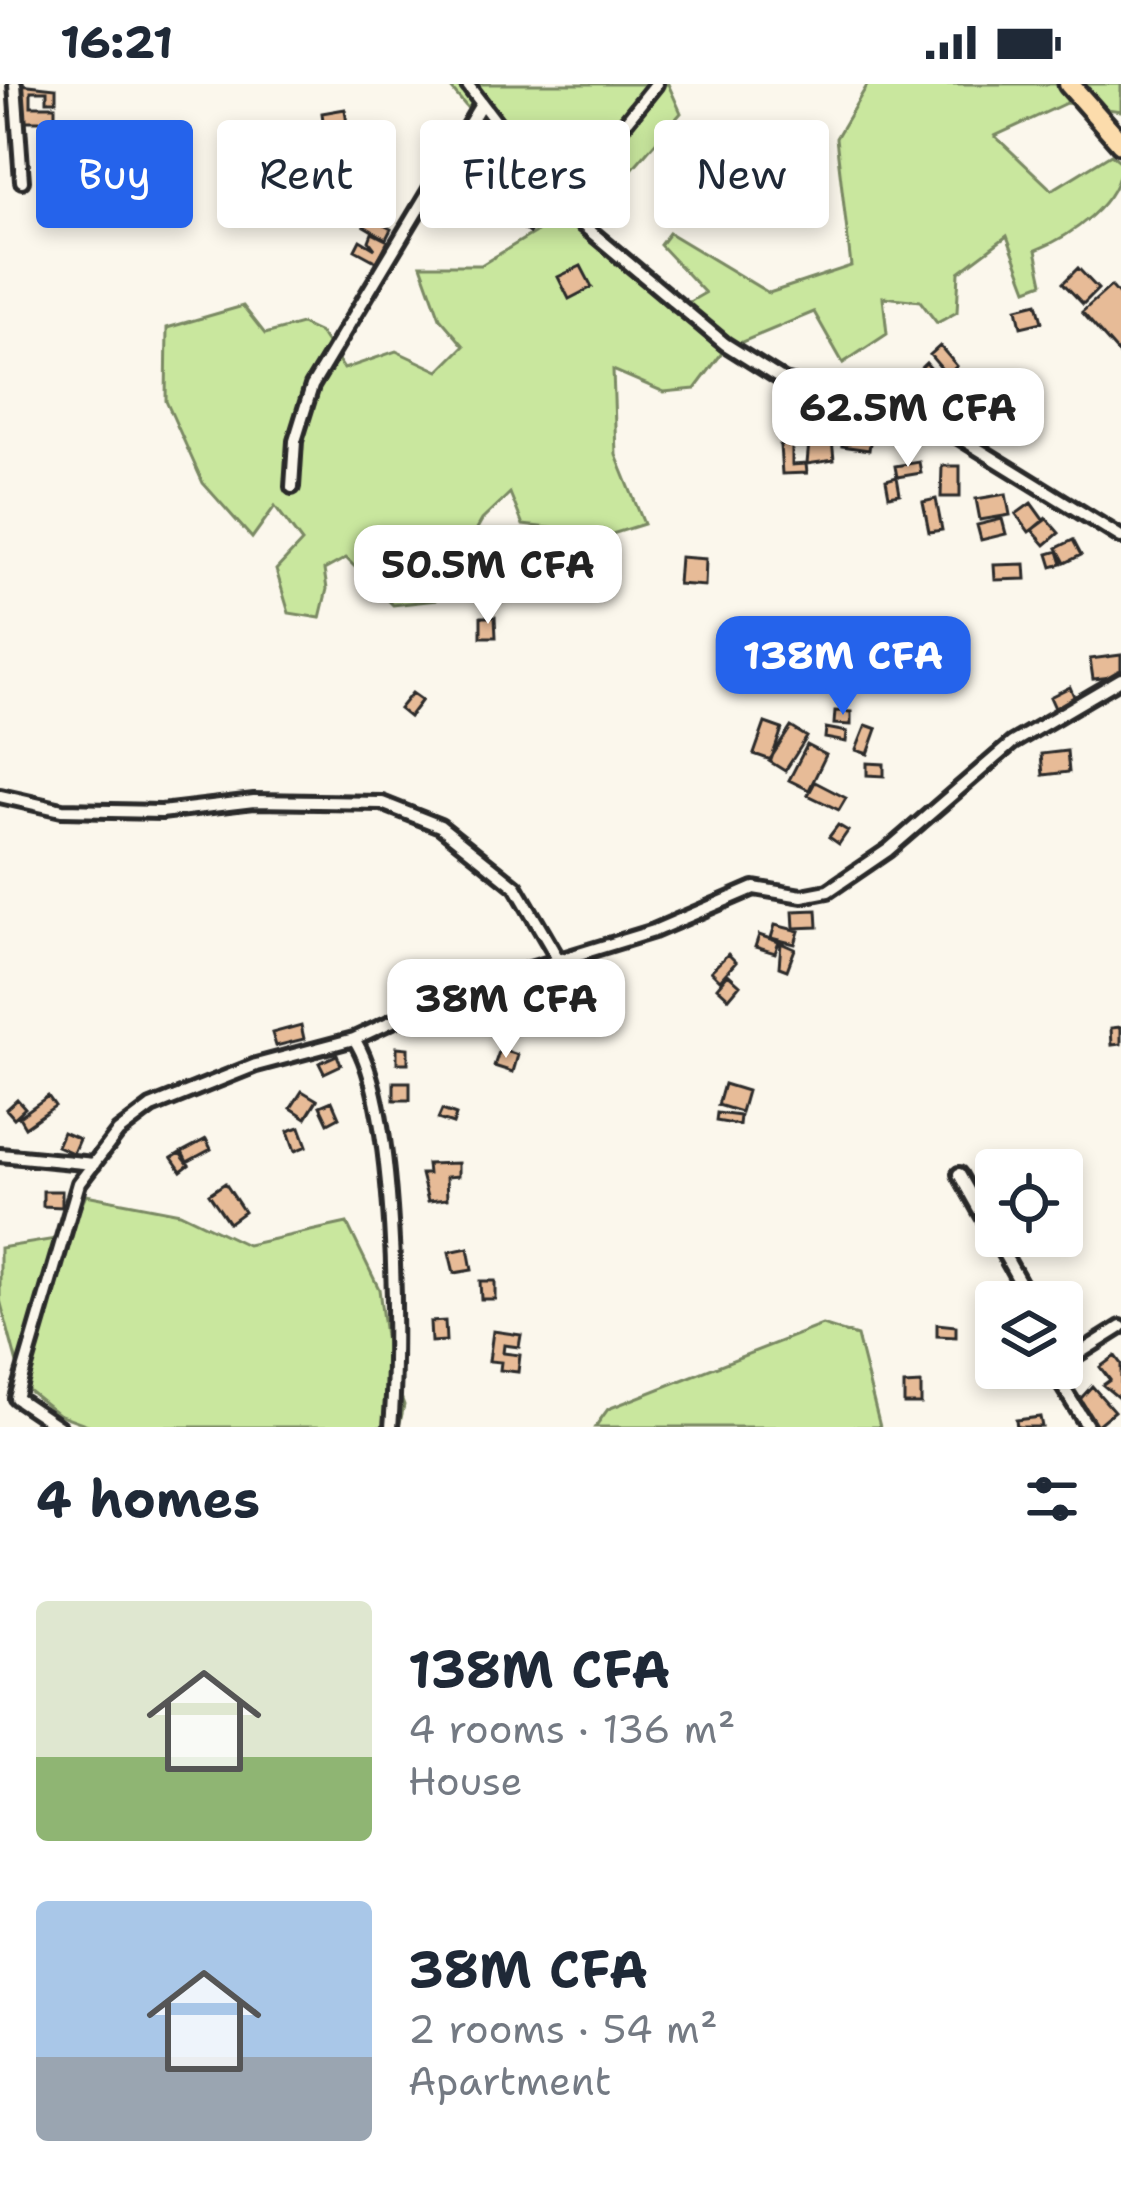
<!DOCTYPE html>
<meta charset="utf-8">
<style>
body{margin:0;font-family:"Shantell Sans",sans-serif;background:#f2f2f3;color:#1f2937;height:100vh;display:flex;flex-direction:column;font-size:45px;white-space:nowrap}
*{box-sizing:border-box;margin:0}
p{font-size:39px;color:#747a83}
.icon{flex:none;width:66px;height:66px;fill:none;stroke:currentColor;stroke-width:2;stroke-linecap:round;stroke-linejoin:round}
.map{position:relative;height:1343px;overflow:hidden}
.sheet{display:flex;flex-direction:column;background:#fff;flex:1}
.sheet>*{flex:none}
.hud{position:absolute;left:36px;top:36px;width:1050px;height:108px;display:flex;gap:24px}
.tools{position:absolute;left:975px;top:1065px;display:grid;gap:24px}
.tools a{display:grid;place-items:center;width:108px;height:108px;border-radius:12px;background:#fff;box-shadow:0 6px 18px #0003;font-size:60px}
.price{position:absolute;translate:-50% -102px;padding:0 27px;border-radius:24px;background:#fff;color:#222;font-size:39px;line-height:78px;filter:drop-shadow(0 3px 6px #0008)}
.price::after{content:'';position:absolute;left:50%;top:72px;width:36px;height:27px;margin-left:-18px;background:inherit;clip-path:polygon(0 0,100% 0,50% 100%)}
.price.selected{background:#2563eb;color:#fff}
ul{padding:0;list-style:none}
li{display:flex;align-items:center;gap:36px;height:300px;padding:0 36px}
li span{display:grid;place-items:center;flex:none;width:336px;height:240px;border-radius:12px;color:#555}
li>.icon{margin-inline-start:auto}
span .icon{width:144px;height:144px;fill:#fffc;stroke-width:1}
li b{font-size:51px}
h2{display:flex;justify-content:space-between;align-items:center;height:144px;padding:0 36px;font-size:51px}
.pill{padding:0 42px;border-radius:12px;background:#fff;box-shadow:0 6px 18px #0003;font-size:42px;line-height:108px}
.pill.selected{background:#2563eb;color:#fff}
.status{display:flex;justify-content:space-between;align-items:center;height:84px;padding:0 60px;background:#fff;direction:ltr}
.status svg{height:33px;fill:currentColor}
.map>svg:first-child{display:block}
.green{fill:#c9e79e;stroke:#7a8964;stroke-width:3}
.building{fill:#e7bb97;stroke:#2b2b2b;stroke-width:3}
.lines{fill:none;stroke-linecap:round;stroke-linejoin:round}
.minor-casing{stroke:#2b2b2b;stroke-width:20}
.trunk-casing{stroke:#2b2b2b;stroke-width:27}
.minor{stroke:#fbf7ec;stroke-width:10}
.trunk{stroke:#fcdcac;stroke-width:18}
</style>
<div class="status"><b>16:21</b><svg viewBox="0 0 49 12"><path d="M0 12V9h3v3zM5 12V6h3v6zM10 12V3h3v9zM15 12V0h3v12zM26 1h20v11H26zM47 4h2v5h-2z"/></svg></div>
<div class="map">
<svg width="1121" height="1343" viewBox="0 0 1121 1343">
<rect width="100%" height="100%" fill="#fbf7ec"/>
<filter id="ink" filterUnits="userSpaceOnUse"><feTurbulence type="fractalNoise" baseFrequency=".00833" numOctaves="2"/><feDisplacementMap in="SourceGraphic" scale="24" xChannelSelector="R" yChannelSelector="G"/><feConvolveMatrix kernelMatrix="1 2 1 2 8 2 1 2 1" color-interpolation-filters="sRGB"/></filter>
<g filter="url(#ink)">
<path class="green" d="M453 0H668L681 29 591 132 551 124 450 3Z
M868 0H1121V27L1066 19 995 52 1052 106 1111 70 1121 78C1121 119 1069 153 1036 166L1043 199 1027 205 1007 152 959 188 957 228 937 239 920 217 883 213 887 250 843 279 814 228 725 265 695 305 664 308 613 286 616 371 644 440 609 451 523 441 510 409 482 436 436 516 393 521 346 474 324 486 327 505 320 534 289 529 276 486 302 458 275 422 252 454 203 399 166 317 167 244 243 222 265 250 301 240 320 249 344 285 396 267 439 287 464 262 440 234 421 181H481L554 137 598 154 672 228 705 209 660 161 669 149 769 209 851 182 836 54Z
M86 1111 180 1129 247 1161 347 1139 379 1205 388 1276 404 1321 399 1343H93L58 1330 23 1302 0 1216V1164L68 1153Z
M822 1241 857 1252 880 1343H595L608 1325Z"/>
<path class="building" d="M19 0 56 4V17H47V7H31V22H55V37H19Z
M345 25 348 49 325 52 322 29Z
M388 48 389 67 368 68V49Z
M56 59 71 62 68 80 53 77Z
M464 96 479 108 473 116 458 104Z
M504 101 521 114 509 129 492 115Z
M525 119 542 131 529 149 512 136Z
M369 133 391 145 386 155 364 142Z
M372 149 388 157 377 178 355 166 360 156 375 165 369 157Z
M581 182 592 203 569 215 558 193Z
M1078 184 1098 205 1083 220 1063 199Z
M1111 202 1121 213 1120 271 1082 228Z
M1037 219 1042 238 1021 243 1017 224Z
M940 262 957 282 947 291 930 271Z
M926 279 939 294 918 314 905 299Z
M995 327 1004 338 997 345 988 333Z
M982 333 995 348 983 359 970 344Z
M1013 333 1020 341 1002 358 995 351Z
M845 341 872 345 869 366 842 362Z
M832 356 834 376 807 380 809 358Z
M792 360V381L806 380 807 389 782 390 780 361Z
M919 378 921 389 897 393 895 382Z
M942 382H960V413H941Z
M897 393 900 410 889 412 886 396Z
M1006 410 1010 431 980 436 976 415Z
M936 415 942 446 929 448 923 418Z
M1031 419 1044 437 1029 448 1016 430Z
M1046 434 1059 449 1045 461 1032 446Z
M1002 435 1006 450 981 456 977 441Z
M1073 456 1081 471 1065 479 1057 464Z
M1058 467 1062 480 1052 483 1048 470Z
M680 473 706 475 705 502 678 500Z
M1025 480 1026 495 995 496 994 481Z
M481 533H495L496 553H481Z
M1121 571V592L1093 595 1090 575Z
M1070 603 1079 624 1059 633 1050 613Z
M412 609 422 616 409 633 399 625Z
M835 627 851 628V641L834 640Z
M765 639 782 645 771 676 754 670Z
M866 641 877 645 868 670 856 666Z
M791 643 807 653 785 687 769 677Z
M826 644 847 648 846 658 825 654Z
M807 661 826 671 809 706 789 696Z
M1067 667 1069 688 1043 691 1041 670Z
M867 679 884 680V692L867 691Z
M815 698 846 714 839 726 808 711Z
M838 741 848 747 839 760 829 753Z
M817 826 818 843 794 844 793 827Z
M775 841 799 847 795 860 771 854Z
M759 851 779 858 775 869 755 863Z
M781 859 795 865 787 886 779 883Z
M728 870 736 878 720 896 711 887Z
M728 890 740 901 729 914 717 903Z
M301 941 304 955 276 962 272 949Z
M1121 943V960L1112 961 1111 944Z
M397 963 408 964V979H397Z
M500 965 518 971 513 988 494 982Z
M337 971 341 981 324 989 319 979Z
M394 998H410V1016H394Z
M724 1000 747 1007 741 1028 718 1021Z
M302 1007 317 1016 306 1034 291 1024Z
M48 1012 55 1022 25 1043 19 1033Z
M17 1015 25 1024 14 1034 6 1025Z
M332 1017 339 1033 328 1039 320 1022Z
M442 1026 456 1031 453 1040 438 1035Z
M717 1029 740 1032 739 1041 716 1037Z
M300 1043 307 1062 295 1067 288 1047Z
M63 1048 79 1055 73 1069 57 1062Z
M206 1055 211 1065 187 1078 182 1068Z
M180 1069 189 1081 181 1087 172 1074Z
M458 1079V1092L446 1093 447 1115 428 1117 421 1090H428L427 1080Z
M225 1099 244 1128 229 1139 209 1110Z
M43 1107H62V1123L43 1122Z
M468 1164 472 1186 454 1189 449 1168Z
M480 1197H495V1215H481Z
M1077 1232 1078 1241 1062 1243V1233Z
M445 1237 446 1257 431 1258 430 1238Z
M937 1240 956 1242V1253L937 1252Z
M1079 1244 1082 1261 1063 1265 1062 1247Z
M493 1247 521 1251 519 1263 504 1261 503 1269 520 1271 518 1288 500 1286 501 1278 489 1277Z
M1115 1272 1121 1280V1316L1103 1301 1110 1296 1100 1283Z
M921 1300V1320H904V1301Z
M1092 1302 1114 1327 1095 1343 1074 1322Z
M1040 1333 1042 1343H1017L1016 1336Z"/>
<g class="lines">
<g class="minor-casing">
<path id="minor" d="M15 0 22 97
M467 0 559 121 725 260 784 297 907 328 944 344 1121 453
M559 121 656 0
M292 403 295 357 312 302 480 22
M0 712 62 726 161 728 254 717 382 719 440 742 516 803 558 875
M354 955C397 1017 398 1264 391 1343
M0 1071 94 1080
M959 1090 1031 1218
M1062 1280 1121 1243
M1051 1284 1088 1343
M59 1343 16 1314 79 1099 118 1048 151 1023 256 981 354 955 455 908 654 847 754 804 802 812 828 807 888 766 1012 659 1121 595"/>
</g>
<g class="trunk-casing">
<path id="trunk" d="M1069 0 1121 59"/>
</g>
<use href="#minor" class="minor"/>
<use href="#trunk" class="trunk"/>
</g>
</g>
</svg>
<div class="tools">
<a><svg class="icon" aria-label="locate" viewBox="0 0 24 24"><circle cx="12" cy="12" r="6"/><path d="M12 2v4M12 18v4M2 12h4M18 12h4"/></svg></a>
<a><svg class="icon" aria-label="layers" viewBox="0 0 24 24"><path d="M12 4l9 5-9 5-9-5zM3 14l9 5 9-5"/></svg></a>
</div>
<b class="price" style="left:908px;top:386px">62.5M CFA</b>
<b class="price" style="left:488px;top:543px">50.5M CFA</b>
<b class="price selected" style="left:843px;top:634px">138M CFA</b>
<b class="price" style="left:506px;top:977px">38M CFA</b>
<div class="hud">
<a class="pill selected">Buy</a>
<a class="pill">Rent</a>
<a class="pill">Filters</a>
<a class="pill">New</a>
</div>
</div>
<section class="sheet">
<h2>4 homes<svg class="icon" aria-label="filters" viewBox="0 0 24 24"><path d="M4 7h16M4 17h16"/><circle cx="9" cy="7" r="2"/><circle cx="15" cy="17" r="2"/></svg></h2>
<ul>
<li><span style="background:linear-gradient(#dfe7d0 65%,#8fb573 0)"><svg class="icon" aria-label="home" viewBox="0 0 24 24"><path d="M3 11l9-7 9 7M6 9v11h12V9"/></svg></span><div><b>138M CFA</b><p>4 rooms · 136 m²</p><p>House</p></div></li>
<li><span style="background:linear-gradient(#a9c7e8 65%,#9aa5b1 0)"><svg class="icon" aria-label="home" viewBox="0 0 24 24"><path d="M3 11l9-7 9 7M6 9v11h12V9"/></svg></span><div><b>38M CFA</b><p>2 rooms · 54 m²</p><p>Apartment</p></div></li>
</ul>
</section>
